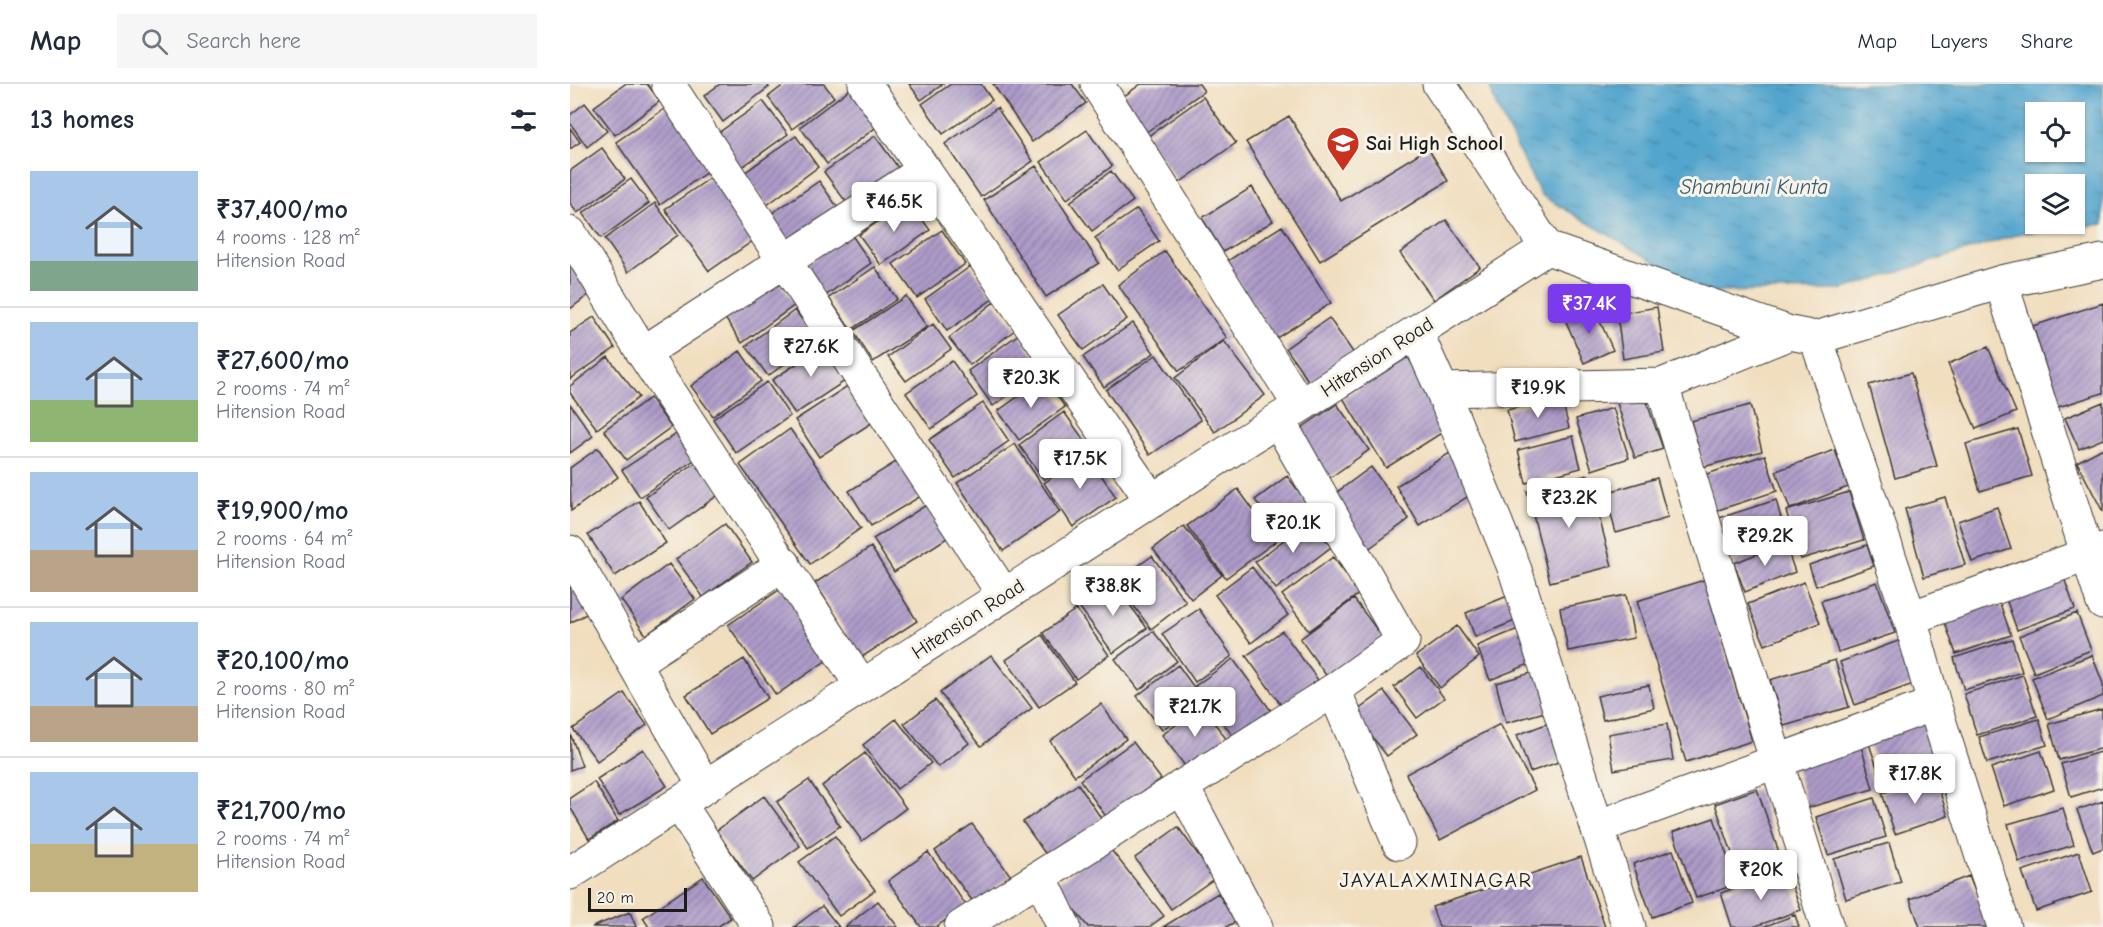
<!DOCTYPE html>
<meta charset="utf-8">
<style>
body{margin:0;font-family:"Comic Neue",sans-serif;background:#f6f6f7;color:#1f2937;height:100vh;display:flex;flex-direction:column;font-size:22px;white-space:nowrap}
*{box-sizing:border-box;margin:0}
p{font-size:20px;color:#747a83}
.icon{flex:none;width:33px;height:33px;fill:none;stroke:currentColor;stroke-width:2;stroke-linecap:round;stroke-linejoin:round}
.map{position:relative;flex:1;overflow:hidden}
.panel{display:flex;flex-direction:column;background:#fff;width:570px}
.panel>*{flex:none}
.fabs{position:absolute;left:1455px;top:18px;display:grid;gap:12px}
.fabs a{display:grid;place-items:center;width:60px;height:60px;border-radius:0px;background:#fff;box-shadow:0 2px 4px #0004;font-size:30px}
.scale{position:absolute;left:18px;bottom:15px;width:99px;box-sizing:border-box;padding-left:6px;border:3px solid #1c1c1c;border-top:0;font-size:16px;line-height:21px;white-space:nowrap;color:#1c1c1c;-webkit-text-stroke:4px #f7f3e8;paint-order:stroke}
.price{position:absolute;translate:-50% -51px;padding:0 14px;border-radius:6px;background:#fff;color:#222;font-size:20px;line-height:39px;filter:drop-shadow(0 2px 3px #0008)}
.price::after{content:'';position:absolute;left:50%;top:36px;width:18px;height:14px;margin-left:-9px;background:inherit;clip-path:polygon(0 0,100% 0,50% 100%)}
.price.selected{background:#7c3aed;color:#fff}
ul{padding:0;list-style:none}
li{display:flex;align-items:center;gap:18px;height:150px;padding:0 30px}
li+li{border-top:2px solid #e0e1e3}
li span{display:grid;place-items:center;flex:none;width:168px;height:120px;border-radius:0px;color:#555}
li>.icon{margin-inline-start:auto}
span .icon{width:72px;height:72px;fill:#fffc;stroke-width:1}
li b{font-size:26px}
h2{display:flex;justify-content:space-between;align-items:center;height:72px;padding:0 30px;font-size:26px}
header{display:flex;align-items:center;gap:36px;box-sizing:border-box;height:84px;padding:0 30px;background:#fff;border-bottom:2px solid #e0e1e3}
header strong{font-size:28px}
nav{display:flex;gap:33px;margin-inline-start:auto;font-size:21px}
.search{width:420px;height:54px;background:#f6f6f7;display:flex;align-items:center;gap:15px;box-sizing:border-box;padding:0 21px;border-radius:0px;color:#747a83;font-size:22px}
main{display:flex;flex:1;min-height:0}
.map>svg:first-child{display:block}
.water{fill:url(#water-ripples);stroke:#386075;stroke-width:1.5;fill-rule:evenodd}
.building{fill:url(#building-hatch)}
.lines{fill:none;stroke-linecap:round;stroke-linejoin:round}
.minor-casing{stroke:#3c3934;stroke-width:35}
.minor{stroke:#fff;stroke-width:33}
.labels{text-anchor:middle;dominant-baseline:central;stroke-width:6;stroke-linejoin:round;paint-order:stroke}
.poi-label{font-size:20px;font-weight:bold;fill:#1c1c1c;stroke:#f7f3e8;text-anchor:start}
.street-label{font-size:20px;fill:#1c1c1c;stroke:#f7f3e8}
.water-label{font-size:21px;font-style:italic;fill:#355a6c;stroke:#f7f3e8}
.neighbourhood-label{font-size:21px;letter-spacing:1.5px;fill:#1c1c1c;stroke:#f7f3e8}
</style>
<header>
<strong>Map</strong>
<div class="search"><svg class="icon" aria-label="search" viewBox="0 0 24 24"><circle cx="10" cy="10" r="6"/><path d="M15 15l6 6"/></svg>Search here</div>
<nav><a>Map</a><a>Layers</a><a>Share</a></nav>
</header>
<main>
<section class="panel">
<h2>13 homes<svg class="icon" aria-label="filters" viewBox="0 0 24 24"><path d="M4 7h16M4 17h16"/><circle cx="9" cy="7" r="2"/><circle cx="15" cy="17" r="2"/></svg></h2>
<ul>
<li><span style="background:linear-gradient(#a9c7e8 75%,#7fa58c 0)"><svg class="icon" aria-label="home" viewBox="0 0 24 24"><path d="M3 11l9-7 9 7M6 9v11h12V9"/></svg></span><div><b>₹37,400/mo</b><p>4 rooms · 128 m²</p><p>Hitension Road</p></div></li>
<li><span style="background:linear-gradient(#a9c7e8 65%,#8fb573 0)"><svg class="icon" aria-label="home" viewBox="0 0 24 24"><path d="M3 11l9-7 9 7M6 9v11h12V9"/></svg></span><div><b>₹27,600/mo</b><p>2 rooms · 74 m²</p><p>Hitension Road</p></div></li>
<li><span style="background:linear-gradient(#a9c7e8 65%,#b9a48a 0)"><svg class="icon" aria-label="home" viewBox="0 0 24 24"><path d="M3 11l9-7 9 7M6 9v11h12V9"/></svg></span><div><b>₹19,900/mo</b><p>2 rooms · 64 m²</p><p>Hitension Road</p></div></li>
<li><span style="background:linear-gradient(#a9c7e8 70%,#b9a48a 0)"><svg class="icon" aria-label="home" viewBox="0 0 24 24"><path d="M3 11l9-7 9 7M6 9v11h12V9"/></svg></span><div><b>₹20,100/mo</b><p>2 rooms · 80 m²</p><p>Hitension Road</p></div></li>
<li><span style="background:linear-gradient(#a9c7e8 60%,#c2b280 0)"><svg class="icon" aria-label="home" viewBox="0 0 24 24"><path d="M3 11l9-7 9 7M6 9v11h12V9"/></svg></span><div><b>₹21,700/mo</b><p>2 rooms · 74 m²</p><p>Hitension Road</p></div></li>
</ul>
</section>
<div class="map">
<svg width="1533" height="843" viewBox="0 0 1533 843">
<defs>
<pattern id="water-ripples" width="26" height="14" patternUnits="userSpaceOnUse" patternTransform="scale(1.5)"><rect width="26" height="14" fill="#53a5ce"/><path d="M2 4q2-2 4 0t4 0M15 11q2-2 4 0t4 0" fill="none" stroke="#4486a6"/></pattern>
<pattern id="building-hatch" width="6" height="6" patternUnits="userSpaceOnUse" patternTransform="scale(1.5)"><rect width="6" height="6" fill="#ad9bc9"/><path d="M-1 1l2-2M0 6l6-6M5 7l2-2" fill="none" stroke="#8c7ea2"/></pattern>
</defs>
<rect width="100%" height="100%" fill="#f7f3e8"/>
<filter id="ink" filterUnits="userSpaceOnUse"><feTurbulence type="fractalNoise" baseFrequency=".0167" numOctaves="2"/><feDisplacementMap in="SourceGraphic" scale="12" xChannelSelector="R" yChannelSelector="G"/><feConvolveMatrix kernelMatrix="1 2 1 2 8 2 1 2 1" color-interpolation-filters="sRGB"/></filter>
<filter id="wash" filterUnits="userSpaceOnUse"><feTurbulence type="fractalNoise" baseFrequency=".008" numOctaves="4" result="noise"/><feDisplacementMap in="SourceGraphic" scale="24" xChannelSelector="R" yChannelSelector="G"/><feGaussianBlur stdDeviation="1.35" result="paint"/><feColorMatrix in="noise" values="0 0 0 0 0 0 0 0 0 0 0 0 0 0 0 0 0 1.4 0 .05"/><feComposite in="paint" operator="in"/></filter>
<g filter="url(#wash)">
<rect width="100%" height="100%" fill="#f1debf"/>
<path class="water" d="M919 0H1533V140L1452 149 1271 206 1136 208 971 111 927 24ZM1466 28H1504V68H1466ZM1466 100H1504V140H1466Z"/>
<g id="blocks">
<path class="building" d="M55 0H77L90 17 45 51 24 23Z
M150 0H197L199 3 153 38 134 12Z
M215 0H254L264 13 222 45 198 13Z
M339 0H373L351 16Z
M381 0H411L422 16 373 50 352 20Z
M423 0H502L516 19 462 58Z
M571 0H629L634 7 575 49 550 15Z
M281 4 309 41 257 80 230 43Z
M633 13 666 59 609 99 577 53Z
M193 17 218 50 168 86 144 52Z
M15 19 37 47 17 63 0 39V31Z
M100 21 144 83 90 121 46 58Z
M427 24 463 77 411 113 375 60Z
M719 32 771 117 858 64 878 97 750 177 676 58Z
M0 44 10 58 0 65Z
M517 46 542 82 497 115 471 78Z
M226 52 248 83 197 121 174 89Z
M305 52 330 86 279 122 254 88Z
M32 64 55 95 7 129 0 119V87Z
M466 82 529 179 476 213 414 116Z
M541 87 563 117 522 147 500 118Z
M146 90 190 152 139 187 95 125Z
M61 95 79 119 31 154 13 129Z
M249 97 271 128 219 164 197 133Z
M682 103 703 137 653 168 632 134Z
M338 116 360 146 311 181 289 151Z
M85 119 108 151 58 188 35 155Z
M567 125 589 157 547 186 525 154Z
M876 136 910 183 864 216 830 169Z
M712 142 761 219 705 255 656 178Z
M372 146 395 180 347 214 323 180Z
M281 150 301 179 255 212 234 182Z
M595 167 657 254 609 287 548 201Z
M0 180 21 209 0 225Z
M401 182 424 214 377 247 355 215Z
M305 183 327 215 281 246 259 214Z
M203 189 225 221 172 259 150 227Z
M533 200 557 235 513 266 488 231Z
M336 212 357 243 303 278 283 247Z
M424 218 446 245 400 281 379 254Z
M1533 219V309L1488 323 1463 242Z
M1023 222 1043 266 1014 279 995 235Z
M1087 223 1094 268 1053 275 1047 230Z
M225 226 247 256 198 292 176 262Z
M24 233 45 264 0 295V249Z
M759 234 785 271 741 301 716 264Z
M563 239 584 269 534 303 513 273Z
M363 240 381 265 336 297 318 273Z
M449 250 474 286 423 322 398 287Z
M654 257 695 311 645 348 605 294Z
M258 259 281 293 225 330 202 296Z
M1418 263 1446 328 1406 345 1378 280Z
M170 267 191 297 143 332 121 302Z
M586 271 631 336 580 371 536 306Z
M38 273 69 313 27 345 0 309V302Z
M838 273 881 343 816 384 773 314Z
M382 277 407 312 361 345 336 309Z
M1341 289 1367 382 1325 394 1299 301Z
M474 294 495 323 449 356 428 327Z
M197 298 220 332 166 369 143 335Z
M279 301 303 338 249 373 225 336Z
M1074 310 1093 365 1065 374 1047 319Z
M991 312 999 344 945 358 937 326Z
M80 314 101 343 56 376 34 346Z
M1533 318V355L1509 365 1495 334Z
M413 319 439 357 385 394 359 356Z
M0 320 23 352 0 369Z
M767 320 799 366 754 398 721 351Z
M1180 321 1192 367 1133 383 1121 337Z
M1043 324 1059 374 1022 386 1006 335Z
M494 328 519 363 474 396 449 361Z
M220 345 291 444 240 480 170 381Z
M1448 345 1462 392 1410 407 1396 360Z
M106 350 124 376 70 413 52 386Z
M1003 352 1011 384 956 399 948 366Z
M445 360 490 428 433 467 387 399Z
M28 364 48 393 1 427 0 384Z
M1533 364V428L1507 378Z
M1265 366 1278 403 1220 425 1206 387Z
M883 367 907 407 850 442 826 402Z
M517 370 546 413 503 443 474 399Z
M1195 371 1207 407 1145 427 1134 391Z
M329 376 351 412 301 442 279 407Z
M128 377 151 409 99 446 76 413Z
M801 383 839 435 797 466 759 414Z
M1018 391 1042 482 980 498 957 407Z
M717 392 743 426 711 450 685 416Z
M1087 394 1098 434 1046 449 1035 409Z
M668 405 706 457 656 494 617 442Z
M1279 408 1294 456 1231 475 1216 427Z
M1375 413 1395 481 1354 493 1335 425Z
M1206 416 1216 452 1159 469 1149 434Z
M69 417 96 459 45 492 18 451Z
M356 421 377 454 324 488 303 455Z
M1427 423 1441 465 1402 478 1388 437Z
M740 436 761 463 706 505 685 478Z
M155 440 182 478 133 513 106 475Z
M614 442 652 491 621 515 583 465Z
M1215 459 1225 488 1175 508 1164 479Z
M1297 461 1304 482 1246 502 1239 481Z
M301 463 347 537 292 573 245 499Z
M582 472 616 518 581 545 546 498Z
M763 473 790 509 739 547 712 511Z
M99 480 125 515 76 551 51 516Z
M682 483 718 531 681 559 645 511Z
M1493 491 1505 525 1447 546 1435 512Z
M0 496 18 529 0 539Z
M1134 496 1182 657 1116 678 1067 517Z
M542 497 577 544 543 569 508 521Z
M1234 498 1250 539 1195 561 1178 520Z
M1307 498 1325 549 1268 568 1251 517Z
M212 504 260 574 206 611 158 541Z
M940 511 950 535 905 553 896 529Z
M1056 511 1064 554 998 567 990 524Z
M1428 514 1441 551 1386 570 1373 533Z
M784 515 813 554 758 594 730 555Z
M506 525 539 571 506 595 473 549Z
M629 525 662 572 625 598 592 550Z
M1507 529 1521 566 1464 589 1449 552Z
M887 542 909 573 870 604 846 572Z
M955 542 969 576 920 596 907 562Z
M583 547 607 577 569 606 545 575Z
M712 547 748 596 711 621 676 572Z
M472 551 505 598 469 623 436 576Z
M1442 555 1452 588 1394 606 1384 574Z
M1331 556 1346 599 1285 621 1270 578Z
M421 571 462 624 411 662 370 609Z
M1522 571 1533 600V612L1478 635 1462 594Z
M174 575 198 614 140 650 116 611Z
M663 575 702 628 665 655 625 602Z
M1265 576 1279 623 1214 642 1200 596Z
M608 581 633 616 592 646 567 612Z
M851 583 874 614 847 634 824 603Z
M972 586 982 626 936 639 926 599Z
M1453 591 1467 632 1407 651 1394 610Z
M1079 601 1084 624 1033 636 1027 612Z
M814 607 847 650 817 672 784 629Z
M54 609 77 641 27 677 3 645Z
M365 616 399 659 368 683 334 640Z
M531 620 556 655 505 692 480 657Z
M632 622 657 656 618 686 592 651Z
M1532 625 1533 664 1489 676 1479 640Z
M326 635 361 679 327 705 293 661Z
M1469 635 1477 661 1417 679 1409 653Z
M984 637 997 675 960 688 947 651Z
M1361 637 1375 681 1313 701 1298 657Z
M930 640 965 706 870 756 836 690Z
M1097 640 1103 676 1044 686 1038 650Z
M0 649 12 682 0 686Z
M563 658 591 695 537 734 510 696Z
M1290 658 1303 705 1237 724 1224 677Z
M73 665 97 702 49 731 27 695Z
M1471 667 1484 705 1434 722 1421 684Z
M1533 667V703L1501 713 1491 680Z
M295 669 336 724 292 757 252 702Z
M1364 691 1378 732 1325 750 1312 709Z
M239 696 270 742 238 764 207 718Z
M24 698 48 737 19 755 0 723V714Z
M508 700 533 737 479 775 453 738Z
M1187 705 1214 783 1172 798 1145 720Z
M194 712 230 762 182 797 146 747Z
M1304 714 1316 753 1258 771 1246 733Z
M1533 717V764L1523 768 1507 726Z
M1493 724 1504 761 1449 778 1438 740Z
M1144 734 1167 800 1126 814 1103 748Z
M402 740 441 792 404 819 365 767Z
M608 743 645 794 601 825 565 774Z
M265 752 305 806 269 832 229 778Z
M1319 759 1331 798 1276 815 1264 775Z
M537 761 594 832 579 843H518L485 801Z
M1103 766 1122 819 1082 833 1063 780Z
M358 768 396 821 366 843H351L318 797Z
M1509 768 1522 808 1466 827 1452 787Z
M1011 773 1035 843H869L862 823Z
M1216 785 1231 826 1183 843H1162L1151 809Z
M1399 792 1419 843H1350L1340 815Z
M133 793 161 834 147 843H79L73 834Z
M648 809 665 838 656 843H593Z
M308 817 328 843H275Z
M252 822 269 843H224Z
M60 828 66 843H22Z
M1225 831 1229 843H1193Z"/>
</g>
</g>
<g filter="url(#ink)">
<use href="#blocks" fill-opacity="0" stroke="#3c3934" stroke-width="1.5"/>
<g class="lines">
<g class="minor-casing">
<path id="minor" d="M98 0 434 511
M295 0 582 417
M527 0 730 322
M869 0 977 164 1220 249 1246 254 1431 198 1533 177
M0 149 73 269 292 602
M1431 198 1533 519
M846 248 872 306 945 486 1059 843
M1246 254 1340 534 1364 620 1434 843
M73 269 355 86
M1092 301 1257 843
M872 306 1092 301 1220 249
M0 468 135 703
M1340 534 1533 465
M64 579 214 480
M764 606 829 759
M612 702 686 843
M109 719 189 843
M1027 743 1364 620
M0 789 977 164
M470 793 494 843
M391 843 764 606 833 557 708 336"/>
</g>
<use href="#minor" class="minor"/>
</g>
</g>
<defs>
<g id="school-pin" transform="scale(1.725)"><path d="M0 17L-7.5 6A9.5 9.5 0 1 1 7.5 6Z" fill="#c8321e" stroke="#f7f3e8"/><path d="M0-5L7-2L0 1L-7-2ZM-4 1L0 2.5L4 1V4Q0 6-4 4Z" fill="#fff"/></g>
</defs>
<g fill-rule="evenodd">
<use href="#school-pin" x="773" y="59"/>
</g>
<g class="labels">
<g class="poi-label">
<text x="796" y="59">Sai High School</text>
</g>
<g class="street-label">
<text transform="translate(807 273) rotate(-33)">Hitension Road</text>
<text transform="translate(398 535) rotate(-33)">Hitension Road</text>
</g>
<g class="water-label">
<text x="1184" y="103">Shambuni Kunta</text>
</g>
<g class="neighbourhood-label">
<text x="866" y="796">JAYALAXMINAGAR</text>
</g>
</g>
</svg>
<div class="fabs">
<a><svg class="icon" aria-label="locate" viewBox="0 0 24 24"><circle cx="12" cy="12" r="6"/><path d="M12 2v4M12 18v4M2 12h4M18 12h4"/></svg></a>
<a><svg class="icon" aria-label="layers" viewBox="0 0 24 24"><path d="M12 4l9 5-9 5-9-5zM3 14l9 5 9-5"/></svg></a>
</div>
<div class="scale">20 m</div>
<b class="price" style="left:324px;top:149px">₹46.5K</b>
<b class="price selected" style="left:1019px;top:251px">₹37.4K</b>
<b class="price" style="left:241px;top:294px">₹27.6K</b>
<b class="price" style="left:461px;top:325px">₹20.3K</b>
<b class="price" style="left:968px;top:335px">₹19.9K</b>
<b class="price" style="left:510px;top:406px">₹17.5K</b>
<b class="price" style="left:999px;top:445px">₹23.2K</b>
<b class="price" style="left:723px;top:470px">₹20.1K</b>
<b class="price" style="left:1195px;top:483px">₹29.2K</b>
<b class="price" style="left:543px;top:533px">₹38.8K</b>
<b class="price" style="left:625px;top:654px">₹21.7K</b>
<b class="price" style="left:1345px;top:721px">₹17.8K</b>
<b class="price" style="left:1191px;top:817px">₹20K</b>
</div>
</main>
